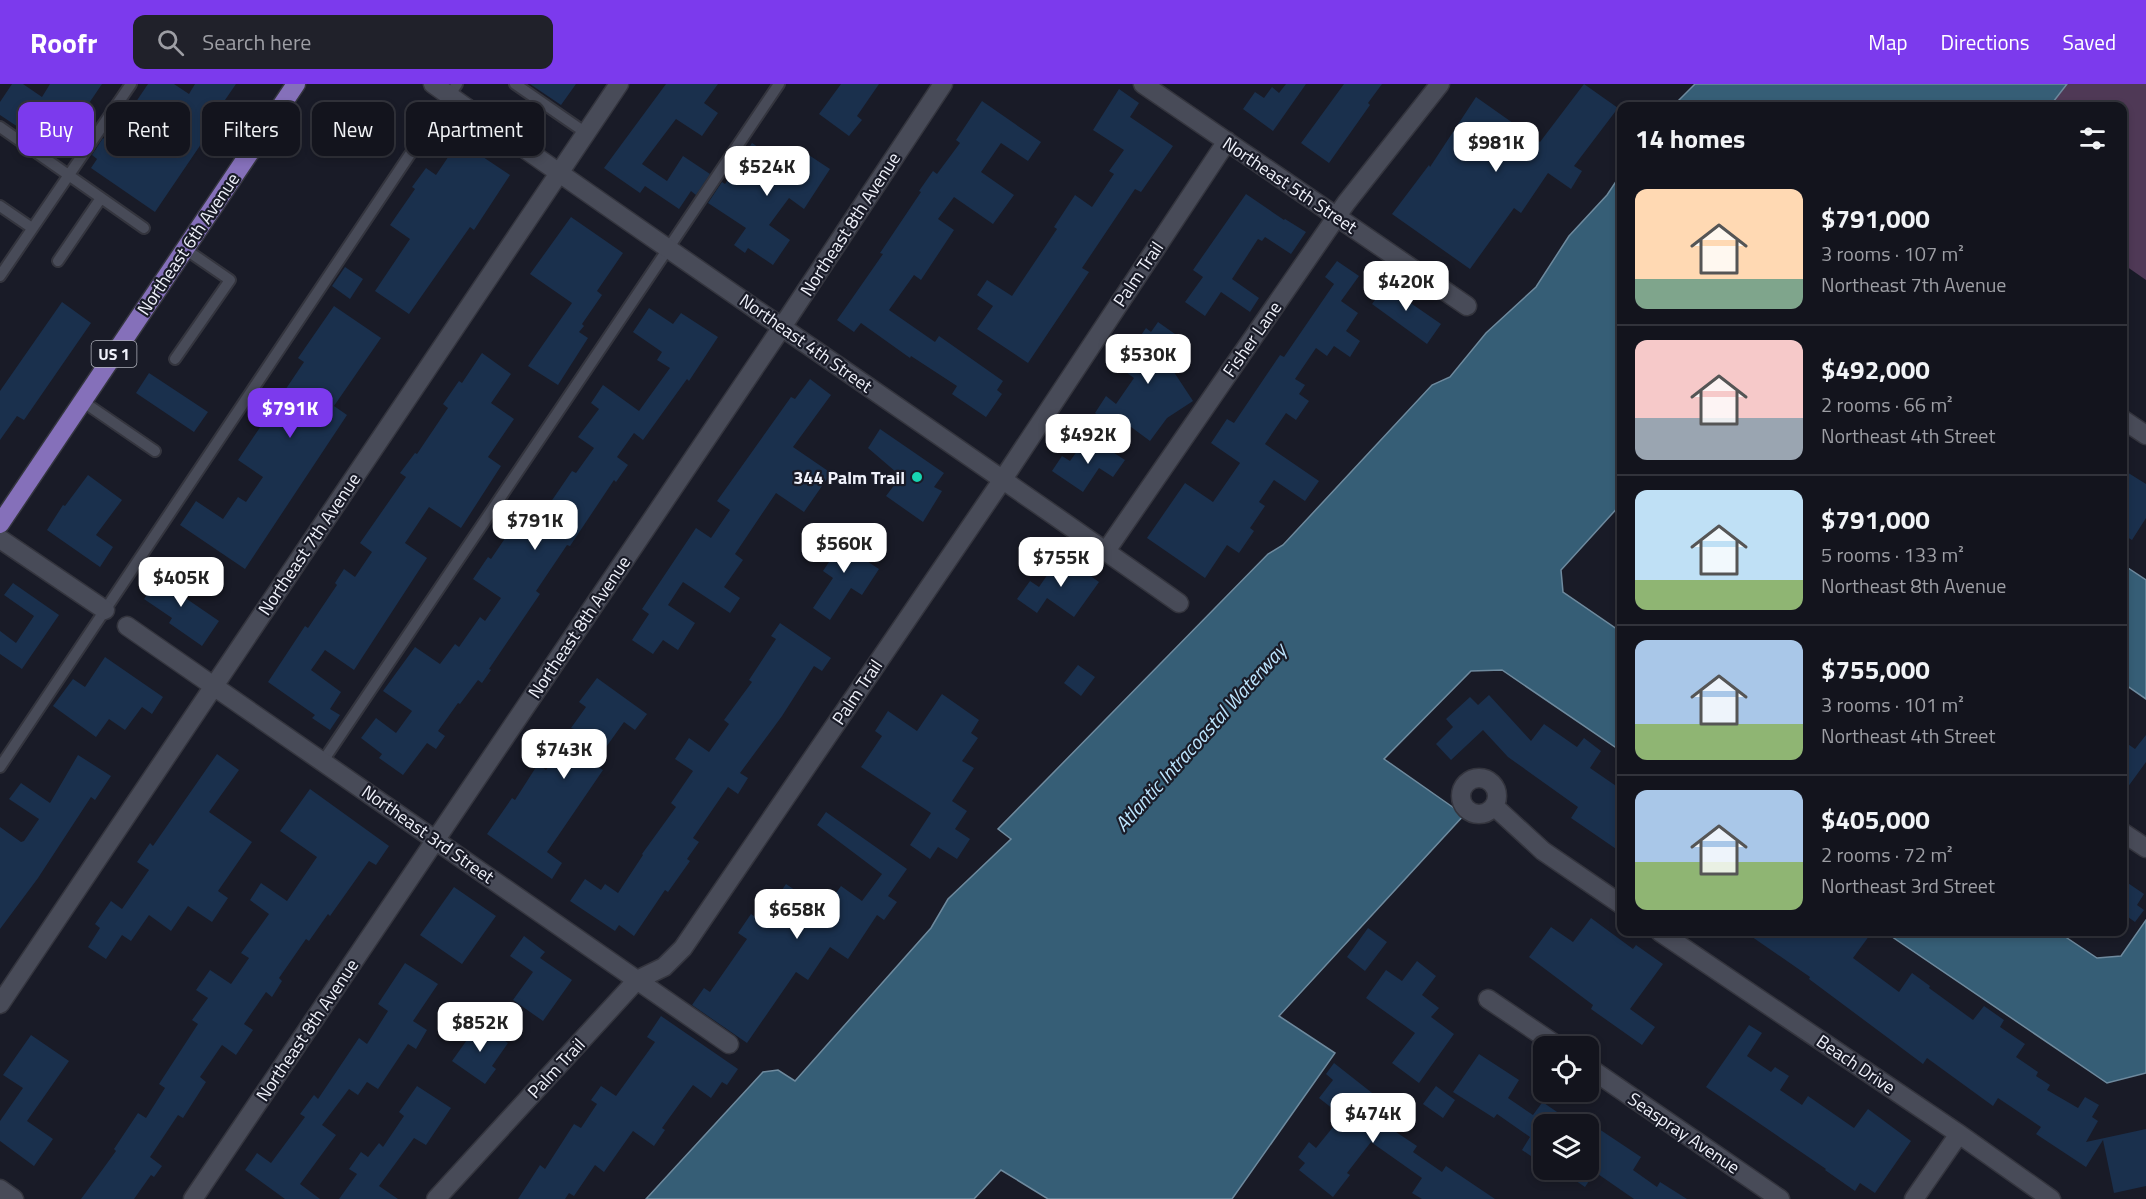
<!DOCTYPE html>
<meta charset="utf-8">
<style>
body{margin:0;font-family:"Titillium Web",sans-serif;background:#20212a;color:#f1f3f6;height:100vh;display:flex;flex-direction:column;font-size:22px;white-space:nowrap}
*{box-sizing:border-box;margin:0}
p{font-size:20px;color:#9d9ea4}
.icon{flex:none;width:33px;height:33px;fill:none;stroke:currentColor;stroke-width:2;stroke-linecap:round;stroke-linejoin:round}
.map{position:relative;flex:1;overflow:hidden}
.side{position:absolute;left:1617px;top:18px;width:510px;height:834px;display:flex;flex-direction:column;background:#13141d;border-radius:12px;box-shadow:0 3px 9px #0003,0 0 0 2px #32333b}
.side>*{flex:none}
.top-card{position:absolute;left:18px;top:18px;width:570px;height:54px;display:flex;gap:12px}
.tools{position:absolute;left:1533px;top:952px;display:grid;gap:12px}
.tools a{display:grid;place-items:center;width:66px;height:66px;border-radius:12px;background:#13141d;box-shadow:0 3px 9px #0003,0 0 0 2px #32333b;font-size:30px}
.price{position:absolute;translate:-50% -51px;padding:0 14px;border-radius:12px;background:#fff;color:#222;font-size:20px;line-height:39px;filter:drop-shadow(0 2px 3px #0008)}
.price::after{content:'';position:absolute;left:50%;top:36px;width:18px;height:14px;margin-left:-9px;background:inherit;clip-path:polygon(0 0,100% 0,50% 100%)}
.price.selected{background:#7c3aed;color:#fff}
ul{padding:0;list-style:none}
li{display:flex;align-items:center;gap:18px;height:150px;padding:0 18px}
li+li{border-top:2px solid #32333b}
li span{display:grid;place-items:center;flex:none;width:168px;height:120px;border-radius:12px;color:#555}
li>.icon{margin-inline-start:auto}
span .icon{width:72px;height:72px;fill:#fffc;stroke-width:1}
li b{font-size:26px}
h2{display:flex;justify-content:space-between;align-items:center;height:72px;padding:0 18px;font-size:26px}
.chip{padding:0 21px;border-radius:12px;background:#13141d;box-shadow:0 3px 9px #0003,0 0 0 2px #32333b;font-size:21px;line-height:54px}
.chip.selected{background:#7c3aed;color:#fff}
header{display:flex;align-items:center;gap:36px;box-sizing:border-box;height:84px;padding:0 30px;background:#7c3aed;color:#fff}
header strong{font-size:28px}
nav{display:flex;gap:33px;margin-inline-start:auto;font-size:21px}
.search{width:420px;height:54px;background:#20212a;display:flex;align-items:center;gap:15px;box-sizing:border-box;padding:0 21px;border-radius:12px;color:#9d9ea4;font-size:22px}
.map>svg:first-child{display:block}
.green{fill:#4f3956}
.water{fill:#365e76;stroke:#6e8a9e;stroke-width:1.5}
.building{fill:#1a304d}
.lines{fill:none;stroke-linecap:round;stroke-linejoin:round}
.service-casing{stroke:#34353e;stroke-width:14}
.minor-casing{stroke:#34353e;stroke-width:21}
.primary-casing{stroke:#34353e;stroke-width:21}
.service{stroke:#484b58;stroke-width:10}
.minor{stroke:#484b58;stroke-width:18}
.primary{stroke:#8570ba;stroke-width:18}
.poi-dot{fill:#18d5b2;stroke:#191b27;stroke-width:2}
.labels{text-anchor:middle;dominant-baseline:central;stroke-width:4.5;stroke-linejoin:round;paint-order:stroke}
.shield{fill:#191b27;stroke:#afb1bb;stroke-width:1.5}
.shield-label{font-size:16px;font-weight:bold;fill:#eff1fa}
.street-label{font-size:18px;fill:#eff1fa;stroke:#191b27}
.poi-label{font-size:18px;font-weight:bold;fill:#eff1fa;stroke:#191b27;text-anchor:end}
.water-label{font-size:20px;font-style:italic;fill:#bde5fe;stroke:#191b27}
</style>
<header>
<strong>Roofr</strong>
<div class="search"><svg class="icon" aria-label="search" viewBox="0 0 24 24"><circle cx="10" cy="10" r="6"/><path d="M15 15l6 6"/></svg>Search here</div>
<nav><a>Map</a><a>Directions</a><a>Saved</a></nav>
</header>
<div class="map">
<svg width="2146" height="1115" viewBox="0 0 2146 1115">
<rect width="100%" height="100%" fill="#191b27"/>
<path class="green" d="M2067 0H2146V196L2123 180 2122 22H2050Z"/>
<path class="water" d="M1695 0H2067L2050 22H1673Z
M1621 90V420L1561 486 1563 508 1621 548V667L1502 586 1471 587 1384 675 1464 731 1279 932 1335 969 1232 1115H1048L1001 1086 974 1115H646L763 988 778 986 795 997 931 844 948 815 1011 755 998 745 1268 470 1283 461 1432 301 1450 293 1486 249 1536 203 1569 152 1607 111Z
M2122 480 2146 496V615L2123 599Z
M2146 836V989L2107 999 1885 848H2058L2097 874 2121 872Z"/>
<path class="building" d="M12 0H23L42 13 50 0H102L77 37 91 46 79 63 45 40 36 55 0 31V18Z
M148 0H174L189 10 195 0H236L212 35 216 38 155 128 91 84 97 75 92 71 103 54 109 58Z
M530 0H576L561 21Z
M666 0H718L704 19 718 29 702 52 676 35 642 80 667 97 683 72 710 90 696 111 691 107 679 125 645 102 640 109 604 84Z
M841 0H879L857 32 862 36 849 52 819 30Z
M1286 0H1306L1273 47 1243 25 1255 8 1264 14 1272 3 1279 9Z
M1344 0H1382L1368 19 1370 21 1329 79 1301 59Z
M1584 0 1618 24 1574 82 1582 87 1571 105 1548 89 1521 129 1514 124 1470 185 1392 130 1429 81 1430 83 1476 13 1540 58Z
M1119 5 1139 19 1130 33 1173 62 1141 108 1135 105 1082 184 1089 188 1028 279 977 245 993 222 977 211 987 196 1012 212 1057 145 1054 143 1075 111 1092 123 1114 90 1109 87 1124 66 1093 46Z
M982 17 1041 58 1028 77 1001 59 981 88 1014 111 993 140 954 113 938 135 954 146 921 196 914 191 889 226 935 258 939 252 1003 297 997 306 1002 310 986 333 952 310 957 302 911 272 910 274 861 239 854 248 837 236 883 170 880 169 921 108 919 107 933 87 937 90 960 59 956 56Z
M459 57 510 91 474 146 470 143 409 230 375 207 410 155 390 141 415 105 412 103 426 84 436 91Z
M752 59 786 82 798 64 830 85 804 125 789 114 769 141 790 156 773 181 748 164 745 169 734 161 746 144 708 119 722 98 725 100Z
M1246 110 1284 136 1285 135 1306 148 1291 170 1265 153 1262 157 1258 155 1232 195 1259 214 1250 228 1221 208 1205 232 1185 218 1203 193 1193 186Z
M571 133 623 169 597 207 602 211 582 240 584 242 579 248 588 254 558 301 528 282 572 219 530 190Z
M1337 177 1359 192 1341 217 1358 229 1346 247 1360 257 1350 273 1334 262 1327 272 1316 264 1295 295 1305 301 1299 310 1309 317 1296 336 1286 329 1265 360 1319 397 1305 417 1274 396 1259 418 1265 422 1250 444 1254 447 1239 469 1227 461 1205 494 1147 454 1185 399 1213 418 1240 379 1211 359 1227 335 1234 339 1280 271 1284 273 1334 200 1325 193Z
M345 183 363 195 350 215 332 202Z
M1391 194 1404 204 1399 211 1441 240 1427 260 1372 220Z
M62 218 91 239 24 336 17 332 0 356V307Z
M334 222 381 254 334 322 347 331 245 485 180 441 196 417 223 435 238 413 246 418 263 393 238 376 304 278 298 274Z
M649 224 673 240 681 229 718 253 689 297 687 295 643 356 634 349 617 373 628 381 616 398 614 396 570 462 567 461 536 507 540 510 489 585 491 586 482 599 478 596 460 620 458 619 438 647 445 652 436 665 427 659 403 691 379 674 382 670 361 654 376 634 396 649 412 627 383 607 415 563 440 580 455 560 459 563 480 533 485 537 501 514 473 495 488 473 491 475 514 441 536 456 552 433 544 428 572 387 576 389 594 364 578 353 599 325 591 319 603 301 639 327 670 284 657 276 662 268 633 248Z
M1158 238 1182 255 1175 265 1180 268 1170 282 1193 317 1167 334 1150 357 1127 340 1121 348 1095 329 1106 312 1116 320 1134 294 1119 283 1146 244 1151 248Z
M482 269 511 290 491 319 514 335 488 373 501 382 461 444 429 423 405 459 427 474 354 586 325 566 311 586 341 608 330 625 340 631 330 646 312 634 315 631 268 598 305 542 308 544 337 501 335 499 344 485 355 493 372 468 360 459 406 393 400 389 415 369 417 370 448 324 443 320 459 297 462 299Z
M149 289 208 328 194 348 136 309Z
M810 295 831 311 793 363 831 389 804 428 776 409 735 470 743 476 724 503 740 514 730 529 683 498 668 521 695 539 678 566 663 556 653 570 632 556 649 530 642 525 696 444 711 454 730 426 717 417 791 313 795 315Z
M880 345 944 389 934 403 942 407 923 438 886 412 895 400 891 398 896 388 868 364Z
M1085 356 1099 366 1102 361 1125 376 1113 393 1099 384 1083 408 1052 387 1062 372 1070 377Z
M2122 385 2146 400V434L2132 456 2122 450Z
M88 391 122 416 96 451 113 463 100 483 47 446 63 421 65 422Z
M838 443 857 456 850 466 879 485 862 511 851 504 830 536 813 524 833 494 823 487 835 469 825 463Z
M1061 471 1099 498 1074 533 1047 514 1037 529 1017 515 1030 497 1039 503Z
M165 485 188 501 181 511 219 537 202 562 169 539 172 534 144 515Z
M13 499 59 531 22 585 0 570V547L16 559 34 532 4 511Z
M780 539 831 574 822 587 814 582 782 632 740 689 748 694 738 710 728 703 693 754 699 758 687 775 690 777 668 808 665 806 634 852 619 841 615 847 570 817 585 795 601 806 605 800 618 809 643 771 642 770 676 723 671 719 693 687 675 675 689 654 709 668 729 640 724 636 752 598 749 596 776 555 771 552Z
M105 573 163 613 152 630 142 623 125 646 109 635 96 653 53 622 73 595 85 603Z
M1078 581 1095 593 1081 612 1064 599Z
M597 594 647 630 635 646 624 638 594 680 603 686 547 768 562 779 552 795 487 750 512 714 515 716 538 680 546 686 574 645 571 644 586 623 579 618Z
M942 610 979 636 971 649 978 654 962 677 974 684 952 717 967 727 955 745 970 755 957 775 938 763 930 775 910 761 931 729 861 683 882 652 875 647 888 627 917 647Z
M1489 611 1531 657 1544 640 1577 663 1584 654 1601 667 1590 684 1622 706V769L1571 734 1578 723 1508 673 1483 646 1451 676 1436 660 1453 643 1446 635 1470 613 1478 621Z
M2146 651V678L2122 711V656L2135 665Z
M217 670 239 686 209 728 252 758 218 807 228 814 212 838 188 822 171 847 149 831 131 857 122 851 106 875 88 863 100 844 95 840 111 817 122 825 149 786 137 778 150 759 153 762Z
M78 671 111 692 95 716 91 713 38 794 0 845V743L21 758 24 757 39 735 9 715 21 699 50 719Z
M310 705 389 762 376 781 369 777 330 832 328 830 309 857 306 855 279 894 282 897 272 913 266 908 244 940 253 946 236 971 222 961 200 993 206 998 183 1034 178 1031 150 1073 162 1082 154 1093 151 1091 134 1115H81L116 1067 114 1065 138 1029 146 1034 165 1004 159 1000 198 940 192 936 208 914 196 906 210 886 231 900 249 874 241 869 269 830 250 816 261 799 287 817 317 773 280 747Z
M826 728 907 785 888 812 897 818 884 836 877 831 848 875 830 863 808 896 796 888 747 959 692 921 704 904 710 908 747 855 738 849 751 830 761 837 786 800 824 826 841 802 862 817 882 790 817 741Z
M2122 795 2144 810 2137 821 2144 826 2135 838 2128 833 2122 841Z
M454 803 496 832 462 880 420 851Z
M1591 834 1633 865 1636 861 1663 880 1630 925 1655 943 1642 961 1591 925 1593 921 1529 873 1551 843 1573 858Z
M1368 844 1387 858 1365 887 1347 873Z
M1745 848H1872L1853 874 1899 908 1912 889 1930 902 1929 904 1973 936 1984 922 2004 936 2000 943 2025 960 2016 973 2038 988 2036 992 2050 1001 2047 1006 2078 1024 2085 1013 2099 1021 2092 1033 2098 1037 2086 1058 2146 1045V1102L2114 1109 2103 1056 2086 1083 2036 1050 2041 1043 1998 1014 1993 1022 1927 974 1923 980 1809 895 1810 893Z
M524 852 545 868 540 874 572 896 543 937 513 916 533 888 510 872Z
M1417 877 1436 892 1422 911 1439 924 1431 933 1454 950 1419 999 1392 979 1415 949 1366 914 1386 886 1402 897Z
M405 879 438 900 413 937 427 946 416 965 408 960 378 1005 367 998 358 1011 349 1005 322 1041 336 1051 300 1100 320 1115H285L245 1086 257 1069 271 1079 305 1033 300 1030 314 1011 318 1015 359 954 367 960 388 927 378 920Z
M661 932 738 985 727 1001 722 998 711 1014 693 1001 662 1044 665 1046 654 1062 633 1047 604 1088 595 1081 574 1112 569 1109 565 1115H518L540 1081 545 1085 574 1040 581 1044 597 1020 591 1016 601 1002 616 1012 655 958 647 953Z
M479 939 508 959 492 982 496 985 485 1000 452 977Z
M1749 941 1762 949 1747 972 1771 988 1775 983 1789 992 1780 1006 1802 1021 1808 1012 1854 1044 1868 1025 1911 1057 1875 1109 1860 1099 1855 1107 1825 1086 1826 1085 1706 1003Z
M31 951 69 977 27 1037 53 1055 34 1082 0 1057V1037L23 1004 3 991Z
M1479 970 1519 996 1508 1014 1533 1031 1544 1016V1019L1576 1041H1544V1081L1522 1066 1530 1053 1497 1030 1494 1034 1453 1008Z
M1334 979 1381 1016 1383 1012 1403 1028 1390 1044 1417 1062 1413 1068 1442 1088 1446 1082 1495 1115H1422L1412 1109 1422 1094 1371 1058 1347 1089 1350 1091 1333 1113 1299 1086 1305 1079 1298 1073 1309 1058 1316 1064 1342 1032 1319 1014 1333 996 1326 990Z
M417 1002 451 1024 426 1061 414 1054 379 1102 398 1115H339L357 1090 349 1085 361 1068 368 1073 379 1059 383 1063 404 1032 399 1028Z
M1436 1002 1455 1016 1443 1034 1423 1020Z
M1599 1045 1641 1073 1633 1086 1657 1103 1660 1098 1687 1115H1634L1595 1088 1585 1103 1560 1086H1591L1588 1084V1061Z"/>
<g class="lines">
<g class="service-casing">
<path id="service" d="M515 0 586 49
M0 43 144 144
M0 122 32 144
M58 177 101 114
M0 192 131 0
M175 275 230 196 185 165
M82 317 155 367
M323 677 779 0
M0 683 457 0"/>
</g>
<g class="minor-casing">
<path id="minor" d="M433 0C680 176 932 344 1179 519
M1143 0 1467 222
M2122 335 2146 351
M0 455 105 526
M1106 467 1346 119 1440 0
M127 542 729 960
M1461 712a18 18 0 1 1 36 0a18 18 0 1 1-36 0Z
M1494 722 1543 767 1622 821
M2122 748 2146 764
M1660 848 1959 1050 2051 1115
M1488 915 1559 963
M0 920 619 0
M1588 983 1780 1115
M0 1105 14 1115
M193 1115 782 243 943 0
M436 1115 637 896 664 883 683 864 1003 395 1227 57
M1914 1115 1959 1050"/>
</g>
<g class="primary-casing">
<path id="primary" d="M0 440 296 0"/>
</g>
<use href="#service" class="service"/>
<use href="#minor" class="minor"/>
<use href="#primary" class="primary"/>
</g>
<circle class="poi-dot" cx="917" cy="393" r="6"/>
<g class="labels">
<rect class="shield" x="91.5" y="257" width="45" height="26" rx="4.5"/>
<g class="shield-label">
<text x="114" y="270">US 1</text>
</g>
<g class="street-label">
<text transform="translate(1290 101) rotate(34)">Northeast 5th Street</text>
<text transform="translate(850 140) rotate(-57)">Northeast 8th Avenue</text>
<text transform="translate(188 160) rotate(-56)">Northeast 6th Avenue</text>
<text transform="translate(1138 190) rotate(-56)">Palm Trail</text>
<text transform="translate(1252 255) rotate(-55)">Fisher Lane</text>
<text transform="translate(806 259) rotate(35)">Northeast 4th Street</text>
<text transform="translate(309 460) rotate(-56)">Northeast 7th Avenue</text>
<text transform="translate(579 543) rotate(-56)">Northeast 8th Avenue</text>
<text transform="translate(857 608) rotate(-56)">Palm Trail</text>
<text transform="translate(428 750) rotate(35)">Northeast 3rd Street</text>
<text transform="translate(307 946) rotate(-56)">Northeast 8th Avenue</text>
<text transform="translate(1856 980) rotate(34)">Beach Drive</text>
<text transform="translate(556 984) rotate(-47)">Palm Trail</text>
<text transform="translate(1684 1049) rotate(34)">Seaspray Avenue</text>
</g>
<g class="poi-label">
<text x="905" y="393">344 Palm Trail</text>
</g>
<g class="water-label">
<text transform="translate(1200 653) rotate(-48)">Atlantic Intracoastal Waterway</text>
</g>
</g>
</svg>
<div class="tools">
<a><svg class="icon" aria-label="locate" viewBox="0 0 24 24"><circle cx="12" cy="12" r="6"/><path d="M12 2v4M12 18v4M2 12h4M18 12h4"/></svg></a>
<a><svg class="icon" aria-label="layers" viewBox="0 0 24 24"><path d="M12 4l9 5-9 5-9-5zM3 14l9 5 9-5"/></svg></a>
</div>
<b class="price" style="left:1496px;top:89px">$981K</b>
<b class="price" style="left:767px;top:113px">$524K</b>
<b class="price" style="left:1406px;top:228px">$420K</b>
<b class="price" style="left:1148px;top:301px">$530K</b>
<b class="price selected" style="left:290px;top:355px">$791K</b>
<b class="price" style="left:1088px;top:381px">$492K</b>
<b class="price" style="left:535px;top:467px">$791K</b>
<b class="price" style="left:844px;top:490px">$560K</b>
<b class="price" style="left:1061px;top:504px">$755K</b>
<b class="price" style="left:181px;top:524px">$405K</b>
<b class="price" style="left:564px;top:696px">$743K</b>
<b class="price" style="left:797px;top:856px">$658K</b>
<b class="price" style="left:480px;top:969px">$852K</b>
<b class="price" style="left:1373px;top:1060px">$474K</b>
<div class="top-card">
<a class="chip selected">Buy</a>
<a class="chip">Rent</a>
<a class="chip">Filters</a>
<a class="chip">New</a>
<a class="chip">Apartment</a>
</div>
<section class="side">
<h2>14 homes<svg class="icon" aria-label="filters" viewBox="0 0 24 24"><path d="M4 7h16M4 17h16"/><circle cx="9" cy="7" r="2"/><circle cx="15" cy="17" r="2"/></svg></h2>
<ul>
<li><span style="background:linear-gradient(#ffd9b3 75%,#7fa58c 0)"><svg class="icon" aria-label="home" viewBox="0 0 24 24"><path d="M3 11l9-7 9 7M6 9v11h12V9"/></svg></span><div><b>$791,000</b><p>3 rooms · 107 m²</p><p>Northeast 7th Avenue</p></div></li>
<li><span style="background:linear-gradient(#f6c9c9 65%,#9aa5b1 0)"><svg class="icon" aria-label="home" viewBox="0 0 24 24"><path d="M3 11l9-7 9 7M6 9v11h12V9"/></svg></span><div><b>$492,000</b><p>2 rooms · 66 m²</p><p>Northeast 4th Street</p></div></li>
<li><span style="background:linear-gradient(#bfe0f5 75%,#8fb573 0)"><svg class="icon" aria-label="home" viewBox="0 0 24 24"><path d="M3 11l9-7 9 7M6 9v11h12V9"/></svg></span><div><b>$791,000</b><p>5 rooms · 133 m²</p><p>Northeast 8th Avenue</p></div></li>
<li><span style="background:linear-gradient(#a9c7e8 70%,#8fb573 0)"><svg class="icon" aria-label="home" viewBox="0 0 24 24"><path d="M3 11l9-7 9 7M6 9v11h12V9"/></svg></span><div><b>$755,000</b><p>3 rooms · 101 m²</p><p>Northeast 4th Street</p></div></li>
<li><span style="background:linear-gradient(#a9c7e8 60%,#8fb573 0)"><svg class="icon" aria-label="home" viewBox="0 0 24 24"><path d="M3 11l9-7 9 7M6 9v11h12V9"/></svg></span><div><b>$405,000</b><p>2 rooms · 72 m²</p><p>Northeast 3rd Street</p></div></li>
</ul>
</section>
</div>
